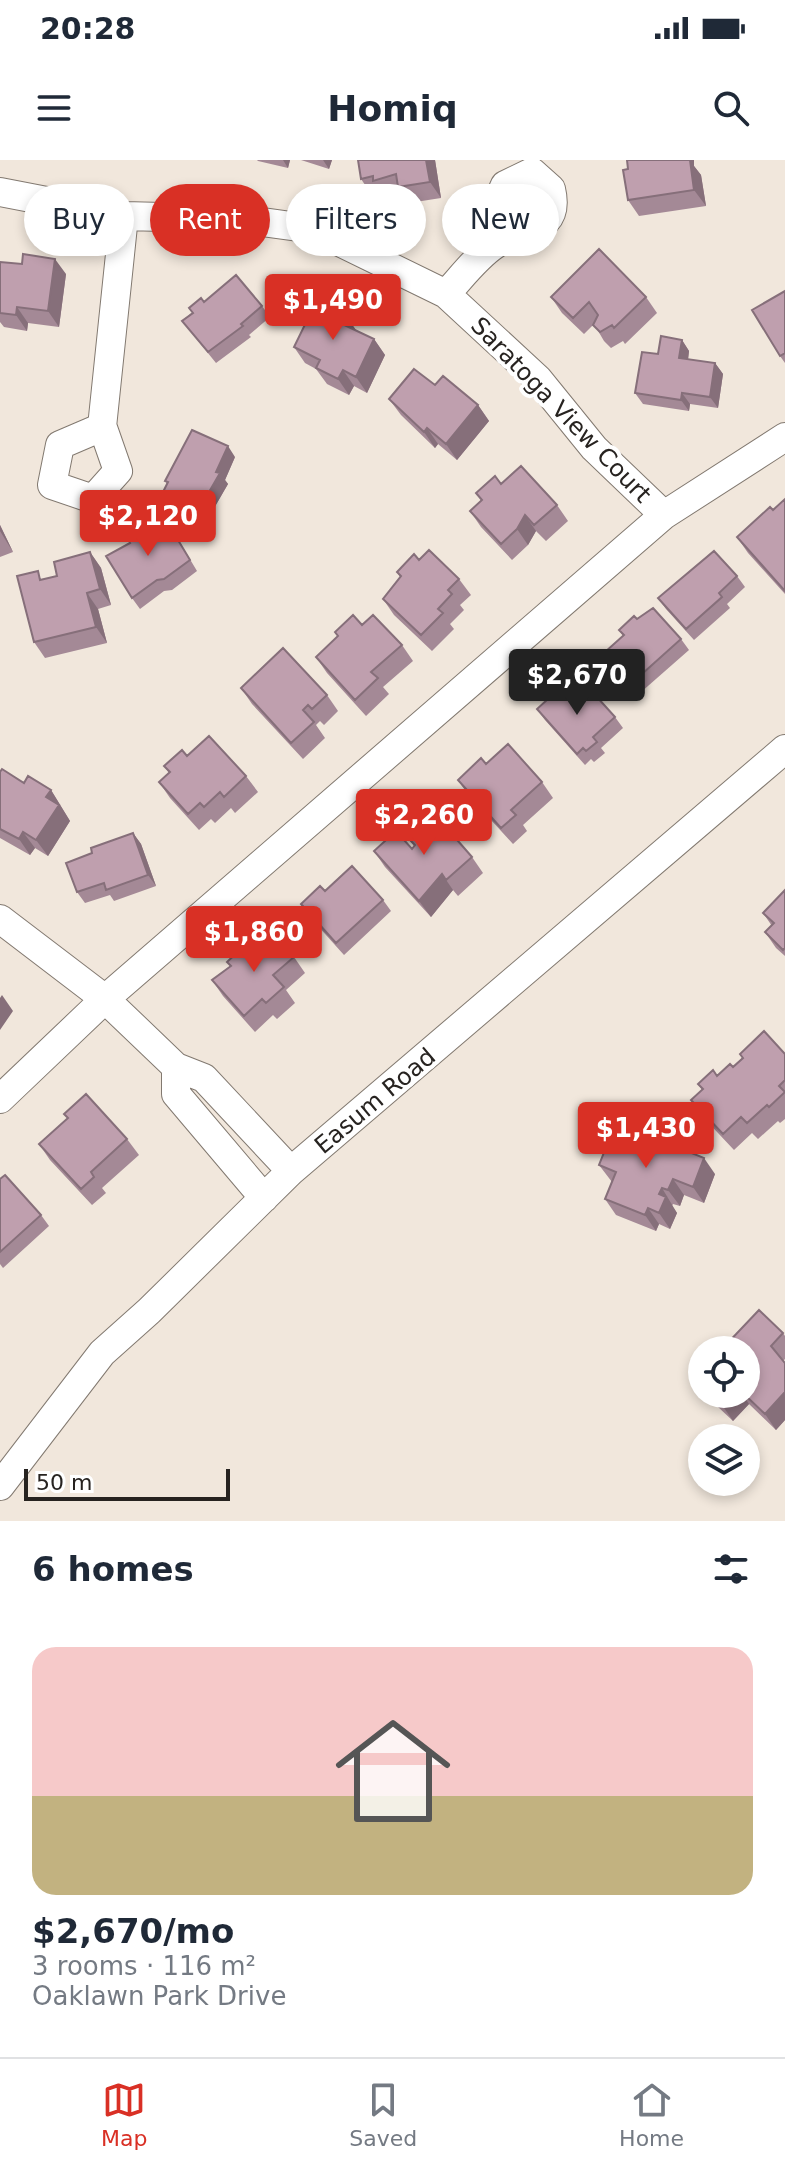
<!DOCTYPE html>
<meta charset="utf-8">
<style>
body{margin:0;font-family:"DejaVu Sans",sans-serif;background:#f6f6f7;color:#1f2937;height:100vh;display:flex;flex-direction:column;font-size:30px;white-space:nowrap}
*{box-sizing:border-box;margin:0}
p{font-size:26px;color:#747a83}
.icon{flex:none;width:44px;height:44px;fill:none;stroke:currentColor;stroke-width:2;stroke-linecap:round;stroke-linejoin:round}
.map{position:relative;height:1361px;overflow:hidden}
.drawer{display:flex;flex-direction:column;background:#fff;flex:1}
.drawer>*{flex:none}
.hud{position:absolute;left:24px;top:24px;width:738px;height:72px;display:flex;gap:16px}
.fabs{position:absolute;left:688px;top:1176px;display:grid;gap:16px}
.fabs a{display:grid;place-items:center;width:72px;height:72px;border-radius:50%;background:#fff;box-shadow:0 4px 12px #0003;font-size:40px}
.scale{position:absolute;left:24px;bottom:20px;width:206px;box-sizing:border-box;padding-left:8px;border:4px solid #272320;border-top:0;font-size:22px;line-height:28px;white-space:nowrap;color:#272320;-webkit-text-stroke:6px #fff;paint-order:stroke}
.price{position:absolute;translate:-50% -68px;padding:0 18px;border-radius:8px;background:#d93025;color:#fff;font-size:26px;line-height:52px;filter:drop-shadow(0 2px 4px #0008)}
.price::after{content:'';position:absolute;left:50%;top:48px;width:24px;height:18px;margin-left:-12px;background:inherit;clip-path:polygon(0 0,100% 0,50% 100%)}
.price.active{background:#222;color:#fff}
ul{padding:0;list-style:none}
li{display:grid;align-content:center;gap:16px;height:424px;padding:0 32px}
li span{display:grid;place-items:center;height:248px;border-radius:24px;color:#555}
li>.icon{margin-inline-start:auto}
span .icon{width:144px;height:144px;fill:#fffc;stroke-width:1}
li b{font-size:34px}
h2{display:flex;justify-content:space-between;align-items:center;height:96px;padding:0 32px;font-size:34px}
.tag{padding:0 28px;border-radius:36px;background:#fff;box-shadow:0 4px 12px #0003;font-size:28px;line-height:72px}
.tag.active{background:#d93025;color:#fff}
.status{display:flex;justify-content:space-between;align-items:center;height:56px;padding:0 40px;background:#fff;direction:ltr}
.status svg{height:22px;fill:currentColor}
header{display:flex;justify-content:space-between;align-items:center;height:104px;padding:0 32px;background:#fff;font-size:36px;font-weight:700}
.dock{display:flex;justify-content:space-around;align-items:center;height:112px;border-top:2px solid #e0e1e3;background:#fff;font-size:22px;color:#747a83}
.dock a{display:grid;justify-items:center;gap:4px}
.dock .active{color:#d93025}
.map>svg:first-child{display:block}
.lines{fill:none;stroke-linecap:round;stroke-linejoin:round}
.minor-casing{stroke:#827970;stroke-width:30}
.minor{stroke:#fff;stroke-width:28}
.wall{fill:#a48996}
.shaded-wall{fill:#866f7a}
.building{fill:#bf9fae;stroke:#866f7a;stroke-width:2}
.labels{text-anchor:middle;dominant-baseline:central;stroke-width:8;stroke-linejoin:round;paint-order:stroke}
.street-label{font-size:24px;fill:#272320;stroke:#fff}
</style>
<div class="status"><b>20:28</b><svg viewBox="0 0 49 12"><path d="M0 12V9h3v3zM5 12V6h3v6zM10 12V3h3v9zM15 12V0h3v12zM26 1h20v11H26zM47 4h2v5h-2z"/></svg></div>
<header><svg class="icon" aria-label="menu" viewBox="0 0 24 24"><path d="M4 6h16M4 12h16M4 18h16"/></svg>Homiq<svg class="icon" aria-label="search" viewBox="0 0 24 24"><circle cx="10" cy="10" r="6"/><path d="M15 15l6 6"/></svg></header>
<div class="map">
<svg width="785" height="1361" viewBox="0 0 785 1361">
<rect width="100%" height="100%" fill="#f1e7dc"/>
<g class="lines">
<g class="minor-casing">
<path id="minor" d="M0 32 124 56 241 59 313 69 446 134 538 219 594 288 664 355
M446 134C461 118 477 96 496 84 520 67 562 75 551 29L532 12 505 25 496 45V83
M103 268 118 311 93 339 52 325 60 285 102 267 124 56
M0 759 105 839 176 907 204 918 291 1011
M176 907V934L264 1038
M0 939 105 839 664 355 785 277
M0 1326 102 1193 149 1151 291 1011 785 589"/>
</g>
<use href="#minor" class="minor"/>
</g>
<path class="wall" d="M257 0H290L288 8 258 1Z
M301 0H332L329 9Z
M435 0 441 38 409 43 401 32 385 37 382 33 372 35 361 19Z
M627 0H694V6L701 15 706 46 639 56 628 40V9Z
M0 102 66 114 59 167 28 163 27 171 4 167 0 162Z
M785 131V203L780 196Z
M551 137H646L657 153 625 184 623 181 611 188 604 181 594 164 584 174 562 153Z
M204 142 262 146 270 157 249 175 251 177 216 203 182 161Z
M356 170 374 179 385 195 367 233 354 226 349 235 327 224 316 209 305 203 294 187Z
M682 180 689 191 688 199 715 203 723 214 718 248 690 244 689 251 643 244 635 233 658 194Z
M435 225 478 245 489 261 457 300 438 284 435 288 401 255 389 239Z
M235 297 225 320 228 324 206 362 170 345 162 334 167 324 165 321Z
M501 324 557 345 568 361 546 381 536 371 528 385 512 400 481 367 470 351 481 340 476 333Z
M785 339V434L748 393 737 377 773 350Z
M0 365 13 392 0 397Z
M173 371 197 411 172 430 164 431 140 449 132 438 130 383 143 375Z
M90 392 101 408 111 445 98 449 107 483 45 498 34 482 44 419 57 416Z
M419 400 459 419 471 435 460 445 464 450 450 464 454 469 432 491 394 455 383 439 400 417 397 412Z
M737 416 745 427 727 444 730 448 694 480 666 449 658 438Z
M637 459 681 479 689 490 640 533 613 503 605 492 623 476 619 470Z
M362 465 402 485 413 501 383 527 389 534 366 556 327 513 316 497Z
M241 528 327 535 338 551 324 565 320 561 316 565 325 578 303 599 252 544Z
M568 539 615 557 623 568 601 588 605 593 594 602 591 599 585 605 545 560 537 549Z
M187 596 246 616 258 632 235 653 231 648 215 663 211 659 199 670 170 638 159 622 169 613 164 606Z
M486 604 542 622 553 638 523 665 527 671 513 684 469 636 458 620Z
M0 612 24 623 51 630 70 661 48 696 35 688 30 695 0 678Z
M133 673 141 684 156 726 114 741 110 735 85 743 77 732 92 693Z
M408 678 472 697 483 713 458 736 453 730 431 757 385 707 374 691 412 689 414 686Z
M785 730V796L776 788 765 772 772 766 763 753Z
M325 731 383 740 391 751 344 795 308 755 301 744Z
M245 791 294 797 305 813 286 830 295 843 277 859 273 855 255 872 223 836 212 820 230 806 227 802Z
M740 894H785V959L780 963 778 961 758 979 752 973 734 990 702 956 691 940 702 930 698 924 733 907 742 898Z
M127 979 139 995 102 1028 106 1033 92 1045 50 1000 39 984Z
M599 1005 715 1014 704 1043 684 1035 680 1046 673 1044 672 1046 677 1053 670 1069 659 1064 656 1071 616 1055 605 1039 612 1022Z
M0 1019 41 1055 49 1066 3 1108 0 1104Z
M783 1173 785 1176V1199L783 1201 785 1203V1260L776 1270 749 1244 733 1261 717 1246 709 1234H746V1190Z"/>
<path class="shaded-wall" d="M283 0H290L288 8Z
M323 0H332L329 9Z
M426 0H435L441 38 430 22Z
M685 0H694V6L701 15 706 46 694 30Z
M55 99 66 114 59 167 48 151Z
M17 147 28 163 27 171 16 155Z
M345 154 356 170 352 179 340 163Z
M374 179 385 195 367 233 356 217Z
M682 180 689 191 687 209 679 198Z
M715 203 723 214 718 248 710 237Z
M343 210 354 226 349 235 338 219Z
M682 233 690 244 689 251 681 240Z
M478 245 489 261 457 300 446 284Z
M427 268 438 284 435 288 424 272Z
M228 286 235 297 225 320 228 324 206 362 198 351Z
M525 355 536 371 528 385 517 369Z
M0 365 13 392 0 371Z
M90 392 101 408 111 445 100 429Z
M87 433 98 449 107 483 96 467Z
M51 630 70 661 48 696 36 680 46 637Z
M23 672 35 688 30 695 19 679Z
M133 673 141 684 156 726 148 715Z
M442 714 453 730 431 757 419 741Z
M2 835 13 851 0 870V838Z
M704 998 715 1014 704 1043 693 1027Z
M673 1019 684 1035 680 1046 668 1030Z
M662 1028 677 1053 670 1069 659 1053V1034Z
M648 1048 659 1064 656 1071 645 1055Z
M785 1232V1260L776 1270 765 1254Z
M733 1234H742L749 1244 733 1261 722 1245Z"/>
<path class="building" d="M358 0H426L430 22 398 27 396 14 373 21V16L361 19Z
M627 0H690L694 30 628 40 623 10 628 9Z
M599 89 646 137 614 168 612 165 600 172 593 165 598 155 589 142 573 158 551 137Z
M23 94 55 99 48 151 17 147 16 155 0 153V102L22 104Z
M236 115 262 146 241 164 243 166 208 192 182 161 193 153 189 148 201 138 204 142Z
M785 131V193L780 196 752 150Z
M317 140 341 149 345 154 340 163 374 179 356 217 343 210 338 219 316 208 320 200 294 187Z
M661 176 682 180 679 198 715 203 710 237 682 233 681 240 635 233 642 192 658 194Z
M414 209 435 225 443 216 478 245 446 284 427 268 424 272 389 239Z
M192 270 228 286 216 312 220 313 198 351 162 334 168 322 165 321Z
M521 306 557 345 534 365 525 355 517 369 501 384 470 351 482 340 476 333 495 316 501 324Z
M785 339V431L737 377 770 347 773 350Z
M166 360 190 400 164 419 157 420 132 438 106 396 130 383 127 378 140 370 143 375Z
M429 390 459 419 448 430 452 434 438 449 443 453 421 475 383 439 401 416 397 412 414 394 419 400Z
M714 391 737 416 719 433 722 437 686 469 658 438Z
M90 392 100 429 87 433 96 467 34 482 17 416 38 411 40 420 57 416 54 402Z
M653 448 681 479 633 522 605 492 624 475 619 470 634 456 637 459Z
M353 455 362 465 373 455 402 485 371 512 378 518 355 540 316 497 338 476 335 472Z
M283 488 327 535 312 549 308 545 303 550 314 562 291 583 241 528Z
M587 526 615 557 593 577 597 582 586 591 583 588 577 594 537 549 559 529 568 539Z
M209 576 246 616 224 637 220 632 204 647 200 643 188 654 159 622 170 612 164 606 182 590 187 596Z
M508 584 542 622 511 650 516 655 501 668 458 620 481 598 486 604Z
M2 609 24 623 28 616 51 630 46 637 59 645 36 680 23 672 19 679 0 669V612Z
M437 657 472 697 446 720 442 714 419 741 374 691 396 671 412 689 415 685 408 678 426 661 429 664Z
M133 673 148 715 106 730 104 723 77 732 66 703 92 693 91 688Z
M352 706 383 740 336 783 301 744 320 726 325 731Z
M785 730V788L783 790 765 772 774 763 763 753Z
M270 771 294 797 273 815 284 827 266 843 262 839 244 856 212 820 231 806 227 802 242 788 245 791Z
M764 871 785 894V920L779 926 785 932 769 947 767 945 747 963 741 957 723 974 691 940 703 929 698 924 713 910 717 916 730 904 733 907 743 898 740 894Z
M86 934 127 979 91 1012 94 1017 81 1029 39 984 68 958 64 954Z
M633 969 704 998 693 1027 673 1019 668 1030 662 1028 659 1034 666 1037 659 1053 648 1048 645 1055 605 1039 616 1012 599 1005 611 975 627 982Z
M5 1015 41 1055 0 1092V1019Z
M759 1150 783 1173 771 1186 785 1203V1232L765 1254 744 1234H746V1190H721Z
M710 1234H733L722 1245Z"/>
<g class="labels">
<g class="street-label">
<text transform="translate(561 250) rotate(46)">Saratoga View Court</text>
<text transform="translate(375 941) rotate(-40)">Easum Road</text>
</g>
</g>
</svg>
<div class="fabs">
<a><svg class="icon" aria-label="locate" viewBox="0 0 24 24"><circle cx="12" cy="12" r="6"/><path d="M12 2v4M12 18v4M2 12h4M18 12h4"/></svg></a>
<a><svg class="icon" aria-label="layers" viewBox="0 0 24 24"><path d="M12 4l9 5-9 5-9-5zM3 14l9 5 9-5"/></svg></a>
</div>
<div class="scale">50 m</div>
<b class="price" style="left:333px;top:182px">$1,490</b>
<b class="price" style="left:148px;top:398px">$2,120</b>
<b class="price active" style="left:577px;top:557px">$2,670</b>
<b class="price" style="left:424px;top:697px">$2,260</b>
<b class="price" style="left:254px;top:814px">$1,860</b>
<b class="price" style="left:646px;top:1010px">$1,430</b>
<div class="hud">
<a class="tag">Buy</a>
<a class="tag active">Rent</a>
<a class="tag">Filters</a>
<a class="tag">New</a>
</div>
</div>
<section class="drawer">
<h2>6 homes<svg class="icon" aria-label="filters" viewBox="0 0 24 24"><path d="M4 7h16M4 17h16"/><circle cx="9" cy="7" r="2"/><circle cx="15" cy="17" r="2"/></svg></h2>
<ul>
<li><span style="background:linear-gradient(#f6c9c9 60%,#c2b280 0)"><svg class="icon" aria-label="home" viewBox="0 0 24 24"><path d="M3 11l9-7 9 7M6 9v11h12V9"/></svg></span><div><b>$2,670/mo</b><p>3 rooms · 116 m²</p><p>Oaklawn Park Drive</p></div></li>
</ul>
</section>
<nav class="dock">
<a class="active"><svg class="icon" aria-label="map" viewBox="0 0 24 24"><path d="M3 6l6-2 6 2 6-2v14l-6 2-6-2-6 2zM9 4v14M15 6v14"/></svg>Map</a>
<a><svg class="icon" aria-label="saved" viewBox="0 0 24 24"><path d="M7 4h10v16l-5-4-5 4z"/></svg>Saved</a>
<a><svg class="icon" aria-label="home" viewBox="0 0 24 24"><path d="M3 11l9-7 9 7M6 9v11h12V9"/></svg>Home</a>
</nav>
